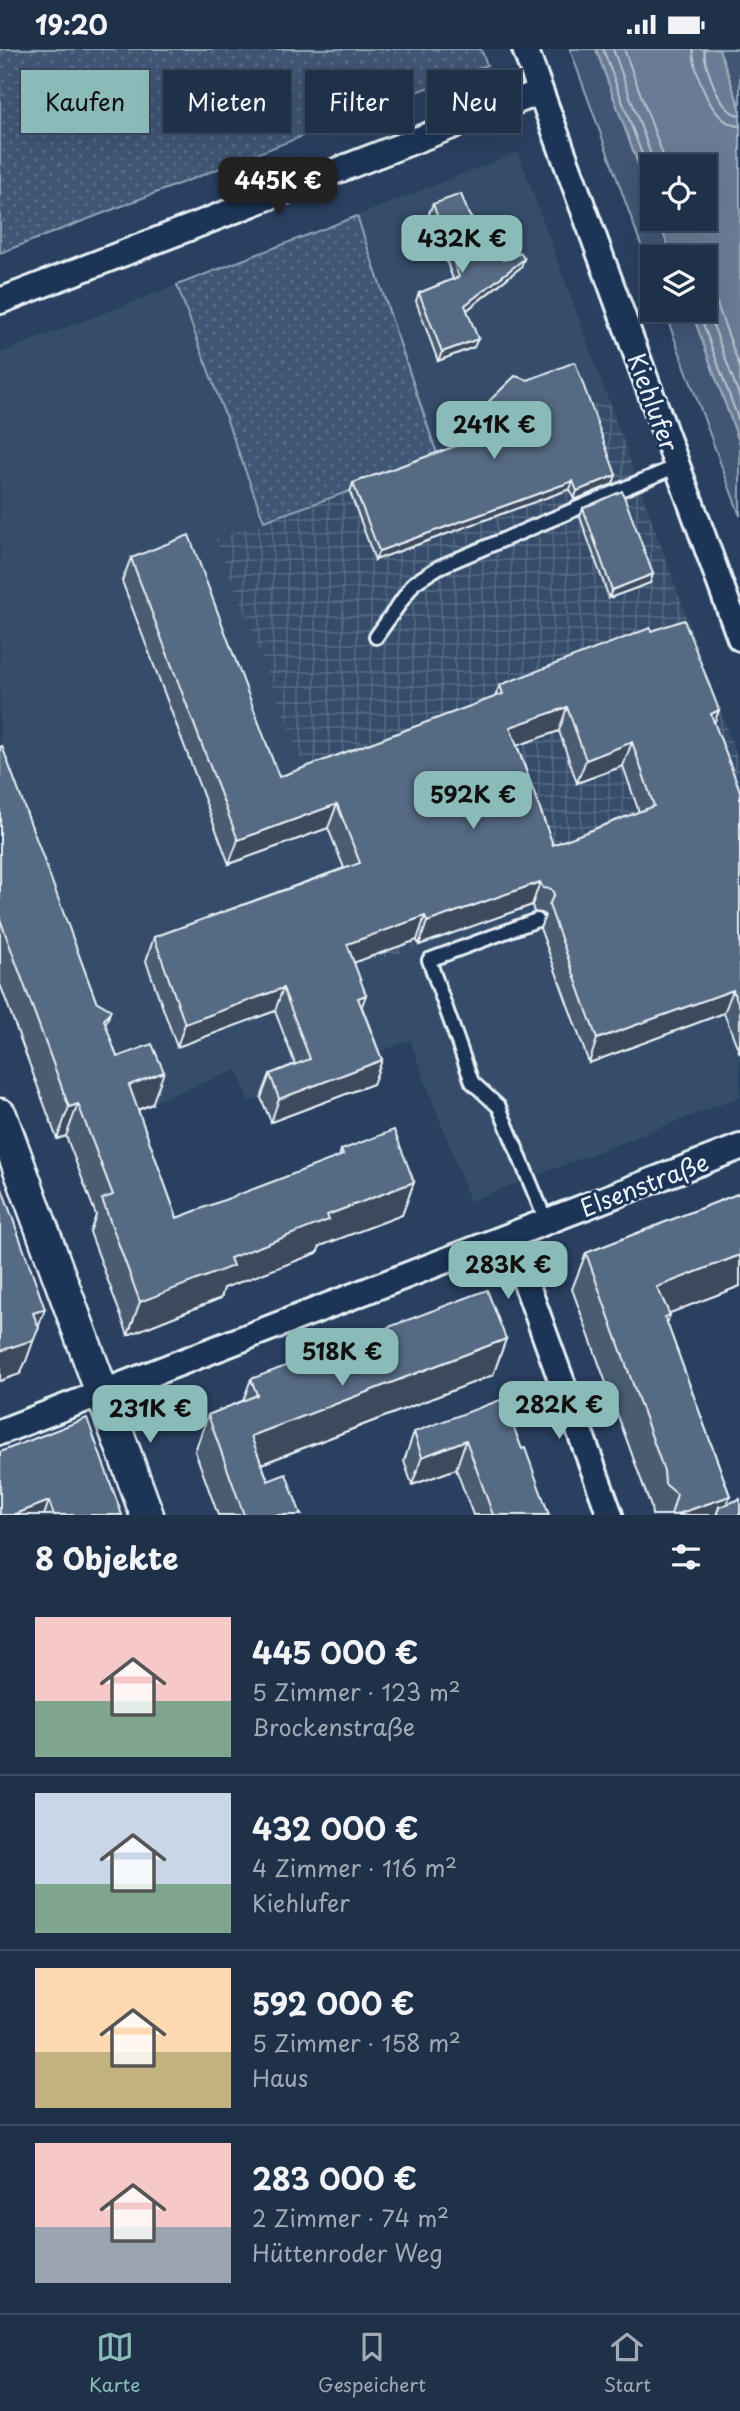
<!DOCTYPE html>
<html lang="de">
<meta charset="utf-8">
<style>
body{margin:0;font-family:"Playpen Sans",sans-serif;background:#2c3c53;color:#f1f3f6;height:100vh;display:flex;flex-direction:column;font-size:26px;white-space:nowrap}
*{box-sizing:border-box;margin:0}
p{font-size:23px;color:#a1a9b4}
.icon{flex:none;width:38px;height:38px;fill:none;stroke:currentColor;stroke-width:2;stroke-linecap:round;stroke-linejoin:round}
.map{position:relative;height:1466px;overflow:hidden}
.side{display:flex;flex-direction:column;background:#1f3049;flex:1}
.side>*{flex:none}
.hud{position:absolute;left:21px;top:21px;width:698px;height:63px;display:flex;gap:14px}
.tools{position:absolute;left:640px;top:105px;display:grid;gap:14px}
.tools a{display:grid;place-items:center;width:77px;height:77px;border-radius:0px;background:#1f3049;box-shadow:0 7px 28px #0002,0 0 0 2px #3c4b61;font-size:35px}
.price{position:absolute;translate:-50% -60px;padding:0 16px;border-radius:14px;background:#8bbbb9;color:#111;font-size:23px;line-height:46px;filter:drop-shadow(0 2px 4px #0008)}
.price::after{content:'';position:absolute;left:50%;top:42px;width:21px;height:16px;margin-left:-10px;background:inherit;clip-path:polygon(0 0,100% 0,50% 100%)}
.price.on{background:#222;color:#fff}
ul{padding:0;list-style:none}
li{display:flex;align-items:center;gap:21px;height:175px;padding:0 35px}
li+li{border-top:2px solid #3c4b61}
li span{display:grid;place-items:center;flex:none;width:196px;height:140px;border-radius:0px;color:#555}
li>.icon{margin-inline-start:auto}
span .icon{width:84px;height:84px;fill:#fffc;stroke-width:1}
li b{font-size:30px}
h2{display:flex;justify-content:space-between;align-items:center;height:84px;padding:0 35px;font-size:30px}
.tag{padding:0 24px;border-radius:0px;background:#1f3049;box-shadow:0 7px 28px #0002,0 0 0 2px #3c4b61;font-size:24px;line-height:63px}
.tag.on{background:#8bbbb9;color:#111}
.status{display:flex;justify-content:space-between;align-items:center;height:49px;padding:0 35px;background:#1f3049;direction:ltr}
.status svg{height:19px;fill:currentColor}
.tab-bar{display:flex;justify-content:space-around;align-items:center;height:98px;border-top:2px solid #3c4b61;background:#1f3049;font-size:19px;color:#a1a9b4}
.tab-bar a{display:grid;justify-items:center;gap:4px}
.tab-bar .on{color:#8bbbb9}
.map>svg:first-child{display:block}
.built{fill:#364d6b}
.industrial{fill:url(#industrial-grid)}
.grass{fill:#415774;stroke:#94a4b6;stroke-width:2}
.garden{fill:url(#garden-dots);stroke:#94a4b6;stroke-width:2}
.water{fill:#6b7c95;stroke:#9dabbd;stroke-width:2}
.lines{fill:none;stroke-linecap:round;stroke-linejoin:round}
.shore{stroke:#b6c2d0;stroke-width:2}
.service-casing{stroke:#e8f1f8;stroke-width:18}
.minor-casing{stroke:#e8f1f8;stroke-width:30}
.tertiary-casing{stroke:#e8f1f8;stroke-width:37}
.service{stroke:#1d3557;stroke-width:12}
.minor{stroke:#1d3557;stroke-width:24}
.tertiary{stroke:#1d3557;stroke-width:32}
.wall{fill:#495b71;stroke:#e8f1f8;stroke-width:2;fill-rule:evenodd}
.shaded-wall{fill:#3c4a5c;stroke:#e8f1f8;stroke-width:2}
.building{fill:#556a83;stroke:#e8f1f8;stroke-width:2;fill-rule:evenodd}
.labels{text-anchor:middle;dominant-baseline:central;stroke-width:6;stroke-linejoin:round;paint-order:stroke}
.street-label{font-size:24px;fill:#e8f1f8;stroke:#1d3557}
</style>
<div class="status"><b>19:20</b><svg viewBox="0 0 49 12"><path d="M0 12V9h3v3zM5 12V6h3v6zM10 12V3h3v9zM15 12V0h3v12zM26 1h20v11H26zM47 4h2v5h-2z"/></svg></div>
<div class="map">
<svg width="740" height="1466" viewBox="0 0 740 1466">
<defs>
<pattern id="industrial-grid" width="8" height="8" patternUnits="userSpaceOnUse" patternTransform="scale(1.75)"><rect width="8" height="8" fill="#364d6b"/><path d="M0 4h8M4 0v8" fill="none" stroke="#536781"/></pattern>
<pattern id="garden-dots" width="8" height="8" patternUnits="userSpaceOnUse" patternTransform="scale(1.75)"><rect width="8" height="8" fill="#415774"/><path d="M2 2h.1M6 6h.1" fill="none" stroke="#5c7089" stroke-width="1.8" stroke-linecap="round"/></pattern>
</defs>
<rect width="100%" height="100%" fill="#294061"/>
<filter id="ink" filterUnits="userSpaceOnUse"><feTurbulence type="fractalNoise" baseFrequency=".0143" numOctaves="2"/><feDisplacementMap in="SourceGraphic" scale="14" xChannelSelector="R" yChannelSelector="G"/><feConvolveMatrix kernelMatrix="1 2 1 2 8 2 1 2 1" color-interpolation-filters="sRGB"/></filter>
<g filter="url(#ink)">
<path class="built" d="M518 103 608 350 439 411 357 167Z
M177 236 264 472 216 491 379 910 740 781V1048L470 1152 410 991 249 1053 237 1021 57 1090 0 931V304Z"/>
<path class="industrial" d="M608 350 740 717V781L379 911 216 490Z"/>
<path class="grass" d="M570 0H596L653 156V170H658L672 208H653V229Z
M719 0H740V59Z
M664 261H691L740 395V467Z"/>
<path class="garden" d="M0 0H481L487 16 0 204Z
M357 167 439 411 264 472 177 236Z"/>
<path class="water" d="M596 0H719L740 59V395L691 261H705V208H672L658 170H705V117H653V156Z"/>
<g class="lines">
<path class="shore" d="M603 0 653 135
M613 0 655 117
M624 0 667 117
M693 0C694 25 712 76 740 77
M704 0C705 18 720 65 740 66
M705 239 716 252 740 319
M705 254 740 349
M698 261 740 375"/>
<g class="service-casing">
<path id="service" d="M376 588 414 534 439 518 677 417
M537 871 429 911 472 1033 499 1058 546 1172"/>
</g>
<g class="minor-casing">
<path id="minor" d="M525 0 740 589
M0 252 540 43
M509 1187 610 1466
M0 1383 740 1098"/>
</g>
<g class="tertiary-casing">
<path id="tertiary" d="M0 1066 147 1466"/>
</g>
<use href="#service" class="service"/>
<use href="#minor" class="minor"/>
<use href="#tertiary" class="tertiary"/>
</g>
<path class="wall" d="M433 155 469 166 503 211 521 218 467 261 474 298 438 312 416 252 419 244 453 230 429 164Z
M479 362 613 435 574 451 570 440 375 511 350 443 353 434 481 388 475 371Z
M583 459 653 525 650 534 609 549 580 468Z
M131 509 279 728 495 648 500 636 651 582 719 661 714 674 740 742V1005L724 964 589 1014 540 879 545 867 542 864 534 863 532 856 419 896 417 891 354 913 362 958 382 1011 373 1035 271 1073 261 1049 270 1025 295 1015 275 962 177 998 146 912 154 888 344 819 328 779 229 815 122 532ZM559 682 577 734 623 717 639 763 553 796 517 696Z
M0 698 117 1008 152 1055 138 1061 177 1169 339 1108 341 1101 414 1133 402 1166 320 1197 317 1204 224 1239 221 1249 128 1286 90 1183 96 1166 66 1087 57 1090 0 935Z
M740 1144V1237L669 1264 670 1266 667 1274 730 1447 727 1455 740 1466H652L651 1458 572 1240 586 1204Z
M506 1290 493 1326 262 1415 268 1432 301 1466H218L195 1402 208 1366 243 1352 251 1330Z
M414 1383 522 1400 549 1466H473L456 1420 412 1436 404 1412Z
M0 1403 122 1466H0Z"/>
<path class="shaded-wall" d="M524 210 521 218 462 265 465 256Z
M478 290 474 298 438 312 442 303Z
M616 426 613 435 574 451 577 442Z
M573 432 570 440 375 511 379 502Z
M653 525 650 534 609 549 612 541Z
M567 658 559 682 502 702 510 678Z
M719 661 710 685 711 665Z
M632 693 623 717 577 734 586 711Z
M337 755 328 779 229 815 238 791Z
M540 833 532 856 419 896 427 873Z
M425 867 417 891 339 919 347 895Z
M283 939 275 962 177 998 185 975Z
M733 941 724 964 589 1014 597 990Z
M366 946 357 970 358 949Z
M111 961 99 993 104 971Z
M382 1011 373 1035 271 1073 279 1050Z
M164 1023 152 1055 117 1069 129 1036Z
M78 1055 66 1087 57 1090 69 1058Z
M414 1133 402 1166 320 1197 317 1204 224 1239 221 1249 128 1286 140 1253 230 1209 327 1166Z
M740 1206V1237L644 1274 657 1238Z
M45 1260 26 1312 20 1325 0 1332V1302L33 1264Z
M506 1290 493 1326 238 1424 251 1387Z
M466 1391 456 1420 412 1436 422 1408Z
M730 1447 723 1466 719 1458 716 1466H675Z
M49 1452 44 1466H13Z"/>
<path class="building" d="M461 145 469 166 503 211 521 204 524 210 465 256 478 290 442 303 419 244 459 228 433 155Z
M575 313 616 426 577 442 573 432 379 502 353 434 487 386 479 362 515 327 528 331Z
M622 442 653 525 612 541 583 459Z
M189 486 279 728 503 645 500 636 650 579 651 582 684 571 719 661 711 665 740 742V959L733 941 597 990 549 856 554 845 551 840 543 839 540 833 427 873 425 867 347 895 366 946 358 949 382 1011 279 1050 270 1025 310 1010 283 939 185 975 154 888 360 814 337 755 238 791 131 509ZM567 658 586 711 632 693 654 757 553 796 510 678Z
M2 697 96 952 111 961 104 971 117 1008 152 995 164 1023 129 1036 177 1169 343 1106 341 1101 394 1081 414 1133 327 1166 329 1171 230 1209 233 1217 140 1253 102 1150 113 1146 78 1055 69 1058 0 870V698Z
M0 1134 45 1260 33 1264 39 1279 33 1291 0 1302Z
M740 1144V1206L657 1238 670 1266 665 1268 730 1447 675 1466H671L677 1445 665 1435 664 1422 586 1204Z
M487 1241 506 1290 251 1387 268 1432 286 1425 301 1466H244L208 1366 257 1346 251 1330Z
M503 1350 522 1400 525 1399 549 1466H493L466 1391 422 1408 414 1383Z
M87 1369 122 1466H54L49 1452 13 1466H0V1403Z
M740 1450V1466H717L719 1458Z"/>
</g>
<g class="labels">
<g class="street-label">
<text transform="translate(654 353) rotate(70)">Kiehlufer</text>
<text transform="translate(644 1135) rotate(-21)">Elsenstraße</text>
</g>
</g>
</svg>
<div class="tools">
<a><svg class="icon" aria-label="locate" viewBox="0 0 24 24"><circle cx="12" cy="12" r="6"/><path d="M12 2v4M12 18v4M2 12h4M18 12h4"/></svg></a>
<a><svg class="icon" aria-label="layers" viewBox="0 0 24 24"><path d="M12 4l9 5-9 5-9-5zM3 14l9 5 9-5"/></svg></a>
</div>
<b class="price on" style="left:278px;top:168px">445K €</b>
<b class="price" style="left:462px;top:226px">432K €</b>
<b class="price" style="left:494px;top:412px">241K €</b>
<b class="price" style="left:473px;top:782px">592K €</b>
<b class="price" style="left:508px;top:1252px">283K €</b>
<b class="price" style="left:342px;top:1339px">518K €</b>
<b class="price" style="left:559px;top:1392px">282K €</b>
<b class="price" style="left:150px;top:1396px">231K €</b>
<div class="hud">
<a class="tag on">Kaufen</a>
<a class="tag">Mieten</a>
<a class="tag">Filter</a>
<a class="tag">Neu</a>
</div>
</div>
<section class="side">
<h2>8 Objekte<svg class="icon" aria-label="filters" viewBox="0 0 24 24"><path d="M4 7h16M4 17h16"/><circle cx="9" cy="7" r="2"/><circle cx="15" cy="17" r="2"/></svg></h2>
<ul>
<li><span style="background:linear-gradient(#f6c9c9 60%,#7fa58c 0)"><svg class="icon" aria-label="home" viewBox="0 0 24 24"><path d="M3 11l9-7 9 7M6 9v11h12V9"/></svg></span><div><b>445 000 €</b><p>5 Zimmer · 123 m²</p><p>Brockenstraße</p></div></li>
<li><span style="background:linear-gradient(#c9d6e8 65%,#7fa58c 0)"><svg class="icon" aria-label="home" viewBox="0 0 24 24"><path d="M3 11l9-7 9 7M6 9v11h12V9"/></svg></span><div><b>432 000 €</b><p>4 Zimmer · 116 m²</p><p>Kiehlufer</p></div></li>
<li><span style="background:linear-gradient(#ffd9b3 60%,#c2b280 0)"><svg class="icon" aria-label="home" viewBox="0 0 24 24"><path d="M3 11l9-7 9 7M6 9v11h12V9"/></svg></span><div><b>592 000 €</b><p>5 Zimmer · 158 m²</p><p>Haus</p></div></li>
<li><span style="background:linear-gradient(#f6c9c9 60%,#9aa5b1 0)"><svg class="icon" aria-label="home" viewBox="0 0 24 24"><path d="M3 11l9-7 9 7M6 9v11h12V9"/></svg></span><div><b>283 000 €</b><p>2 Zimmer · 74 m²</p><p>Hüttenroder Weg</p></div></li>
</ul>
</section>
<nav class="tab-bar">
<a class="on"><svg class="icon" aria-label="map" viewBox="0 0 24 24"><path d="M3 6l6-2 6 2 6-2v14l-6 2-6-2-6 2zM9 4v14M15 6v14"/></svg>Karte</a>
<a><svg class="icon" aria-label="saved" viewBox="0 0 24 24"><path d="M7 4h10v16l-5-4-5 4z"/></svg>Gespeichert</a>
<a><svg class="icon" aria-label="home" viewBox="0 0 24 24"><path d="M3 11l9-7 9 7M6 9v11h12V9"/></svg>Start</a>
</nav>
